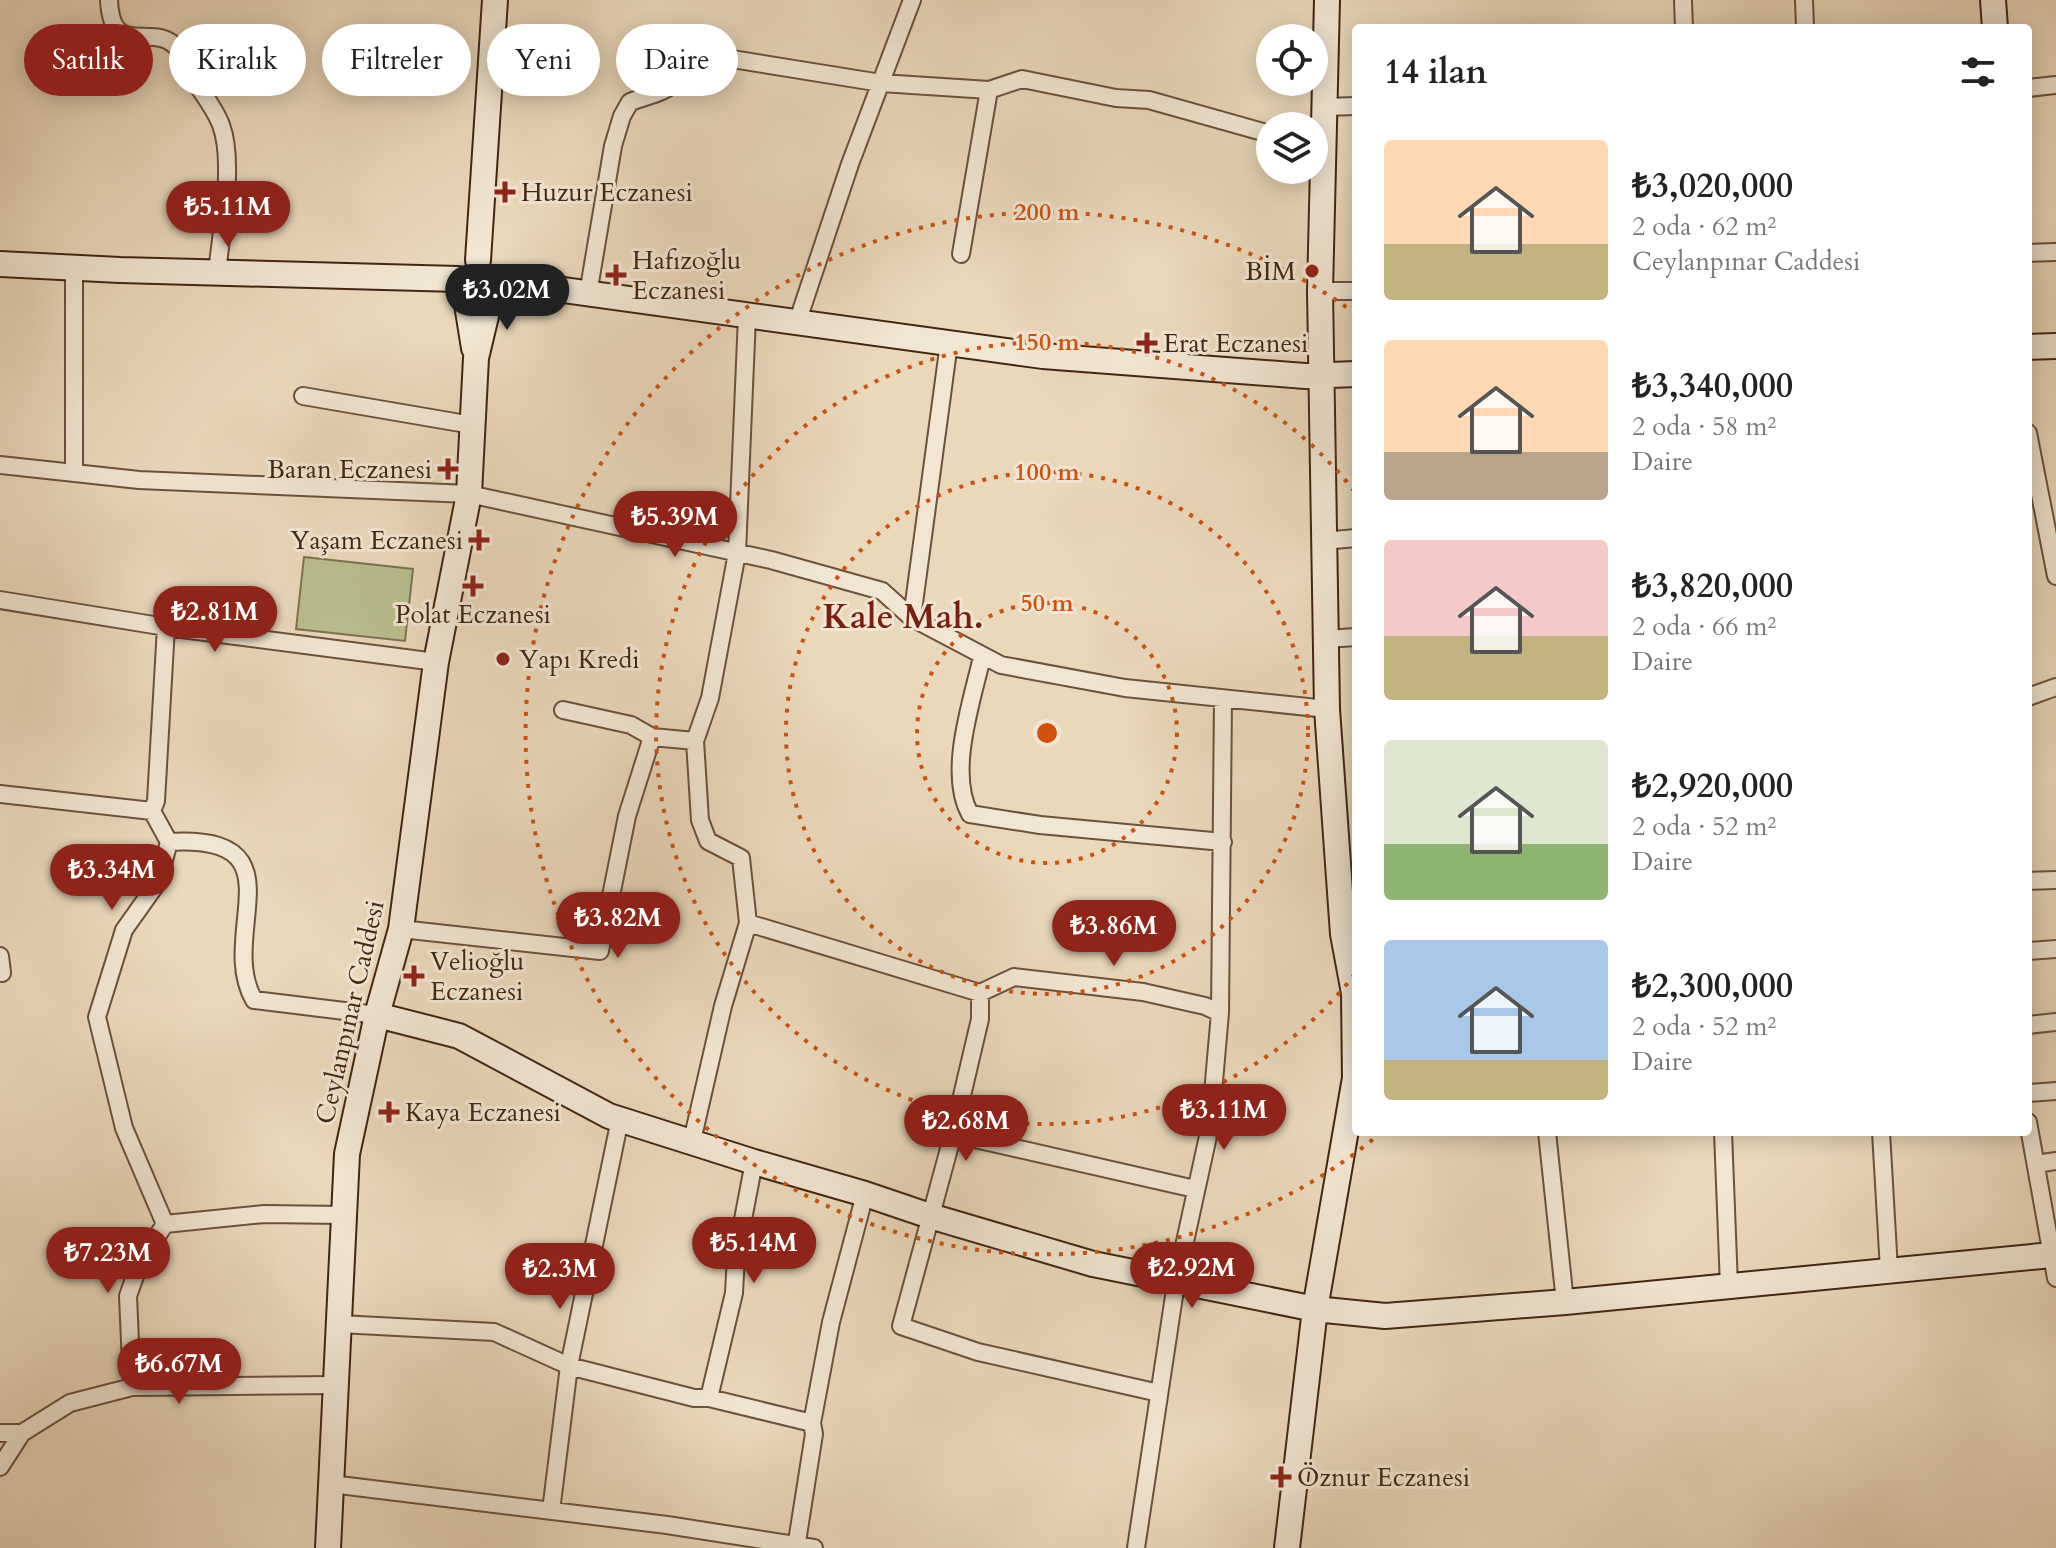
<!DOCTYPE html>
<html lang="tr">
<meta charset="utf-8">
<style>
body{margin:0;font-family:Cardo,serif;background:#f6f6f6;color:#222;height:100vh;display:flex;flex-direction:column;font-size:30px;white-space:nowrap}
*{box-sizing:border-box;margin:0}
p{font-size:26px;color:#767676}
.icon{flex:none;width:44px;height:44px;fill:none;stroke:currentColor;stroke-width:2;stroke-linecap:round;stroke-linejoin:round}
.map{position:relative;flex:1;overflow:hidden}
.sheet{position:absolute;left:1352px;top:24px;width:680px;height:1112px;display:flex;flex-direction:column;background:#fff;border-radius:8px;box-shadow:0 4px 20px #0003}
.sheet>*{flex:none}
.top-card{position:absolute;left:24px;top:24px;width:760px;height:72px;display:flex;gap:16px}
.tools{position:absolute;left:1256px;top:24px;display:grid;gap:16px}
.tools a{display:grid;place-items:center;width:72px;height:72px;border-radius:50%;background:#fff;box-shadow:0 4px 20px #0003;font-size:40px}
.price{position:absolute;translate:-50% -68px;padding:0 18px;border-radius:28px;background:#8f2418;color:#fff;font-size:26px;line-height:52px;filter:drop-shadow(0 2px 4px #0008)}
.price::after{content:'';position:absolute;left:50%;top:48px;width:24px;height:18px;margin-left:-12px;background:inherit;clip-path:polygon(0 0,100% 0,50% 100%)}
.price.active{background:#222;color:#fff}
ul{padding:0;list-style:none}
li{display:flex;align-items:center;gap:24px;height:200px;padding:0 32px}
li span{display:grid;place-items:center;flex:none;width:224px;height:160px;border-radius:8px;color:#555}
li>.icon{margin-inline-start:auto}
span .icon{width:96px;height:96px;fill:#fffc;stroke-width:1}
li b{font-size:34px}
h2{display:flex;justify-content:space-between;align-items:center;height:96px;padding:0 32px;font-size:34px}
.pill{padding:0 28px;border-radius:36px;background:#fff;box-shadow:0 4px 20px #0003;font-size:28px;line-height:72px}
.pill.active{background:#8f2418;color:#fff}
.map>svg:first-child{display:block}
.green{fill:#babe8e;stroke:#7e7250;stroke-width:2}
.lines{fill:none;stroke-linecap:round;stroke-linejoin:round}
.street-casing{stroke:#6b523c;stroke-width:20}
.secondary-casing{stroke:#412612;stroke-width:28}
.street{stroke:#f1e6d3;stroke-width:16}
.secondary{stroke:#f1e6d3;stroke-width:24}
.ring{fill:none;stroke:#cf510d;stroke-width:4;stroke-dasharray:4 8}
.poi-dot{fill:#8f2418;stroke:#f1e6d3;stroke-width:3}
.labels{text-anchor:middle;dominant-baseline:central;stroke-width:6;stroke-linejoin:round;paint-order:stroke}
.poi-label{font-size:26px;fill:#412612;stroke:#f1e6d3;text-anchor:start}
.street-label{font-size:26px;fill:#412612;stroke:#f1e6d3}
.district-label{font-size:34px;font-weight:bold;fill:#7a1f14;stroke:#f1e6d3}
.centre{fill:#cf510d;stroke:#f1e6d3;stroke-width:4}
.ring-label{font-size:24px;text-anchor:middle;font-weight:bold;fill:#cf510d;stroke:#f1e6d3;stroke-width:6;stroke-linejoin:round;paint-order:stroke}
</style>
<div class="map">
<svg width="2056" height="1548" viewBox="0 0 2056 1548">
<rect width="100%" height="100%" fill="#ead8bb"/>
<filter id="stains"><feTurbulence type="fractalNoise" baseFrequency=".0025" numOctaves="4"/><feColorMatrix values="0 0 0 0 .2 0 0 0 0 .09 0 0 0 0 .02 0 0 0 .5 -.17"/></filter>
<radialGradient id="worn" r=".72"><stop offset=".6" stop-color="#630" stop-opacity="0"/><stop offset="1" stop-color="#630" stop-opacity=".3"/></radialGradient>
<path class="green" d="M304 557 413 569 405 641 296 629Z"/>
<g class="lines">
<g class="street-casing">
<path id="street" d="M109 0C112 63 155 18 179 50 183 56 184 65 188 72 199 89 214 106 221 125 235 162 221 232 217 273
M1683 0 1684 28
M1804 0 1805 28
M2028 88 2056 85
M1325 107 1356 106
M2028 253 2056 252
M961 254 989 90 1022 79 1116 98 1149 100 1270 134
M74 267V473
M1320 291H1356
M588 294 613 146 622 116 630 102C667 89 676 93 689 52L881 83 989 90
M797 323 850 164 912 0
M303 396 472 425
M2028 433 2056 576
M0 465 139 480 469 494 771 560 882 591 912 618 1001 665 1125 688 1327 709
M1323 541 1356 538
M0 600 166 627 436 662
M912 618 949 343
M1326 639 1356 637
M982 657C972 701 947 773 970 814L1040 825 1223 842
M2028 697 2056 687
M563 710 631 725 652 737 695 741
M0 794 152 811
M169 842C304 834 216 934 254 1000L377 1015
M2028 881 2056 880
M748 923 980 993 1014 977 1143 992 1205 1006 1220 1013 1223 700
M401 929 600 951 627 816 652 737
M2028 951 2056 949
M0 956 2 973
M980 993V1019L953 1134 901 1326 978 1352 1159 1393
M2028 1025 2056 1022
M2028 1093 2056 1091
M2028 1122 2056 1278
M1547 1132 1565 1302
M1723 1132 1729 1286
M1881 1132 1889 1270
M953 1134 1195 1189
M692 1141 723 1006 748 923 741 858 708 841 700 820 695 741 710 698 737 553 747 316
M2036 1164 2056 1161
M165 1224 124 1128 97 1017 124 930 158 882 169 842 152 811 156 801 166 627
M165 1224 264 1214 344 1215
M339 1324 494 1332 569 1366 694 1398H709L812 1423
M132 1387 128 1296 140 1262 165 1224
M709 1398 734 1293 736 1256 754 1162
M0 1433H22
M0 1467 22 1433 70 1403 132 1387 335 1385
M331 1484 667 1525 814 1548
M551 1511 569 1366 620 1119
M796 1548 814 1434 812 1423 831 1322 865 1194
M1136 1548 1176 1283 1210 1127 1220 1013"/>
</g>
<g class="secondary-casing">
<path id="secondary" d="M1993 0 1995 28
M478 260 495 0
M0 264 120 270 458 279
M498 281 1043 356 1305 376 1356 374
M466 298 474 348
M2028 347 2056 346
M377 1015 459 1036 609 1116 754 1162 865 1194 930 1216 1093 1264 1315 1309 1385 1316 1565 1302 2052 1255
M328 1548 347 1154 377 1015 401 929 436 662 469 494 476 358 491 295
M1287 1548 1315 1309 1355 1078 1354 993 1343 934 1327 709 1320 291 1327 0"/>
</g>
<use href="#street" class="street"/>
<use href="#secondary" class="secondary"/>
</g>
<g class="ring">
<circle cx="1047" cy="733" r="130"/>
<circle cx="1047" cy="733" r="261"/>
<path d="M1355 974A391 391 0 1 1 1355 492"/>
<path d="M1382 1132A521 521 0 1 1 1353 312"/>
</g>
<g class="poi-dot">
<path d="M501 180h8v8h8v8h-8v8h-8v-8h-8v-8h8z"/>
<circle cx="1312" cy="271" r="8"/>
<path d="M612 263h8v8h8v8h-8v8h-8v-8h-8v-8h8z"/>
<path d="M1143 331h8v8h8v8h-8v8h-8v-8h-8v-8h8z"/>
<path d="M444 457h8v8h8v8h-8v8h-8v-8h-8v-8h8z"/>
<path d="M475 528h8v8h8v8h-8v8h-8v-8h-8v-8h8z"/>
<path d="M469 574h8v8h8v8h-8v8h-8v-8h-8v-8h8z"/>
<circle cx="503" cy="659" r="8"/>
<path d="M410 964h8v8h8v8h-8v8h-8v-8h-8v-8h8z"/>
<path d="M385 1100h8v8h8v8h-8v8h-8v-8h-8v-8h8z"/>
<path d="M1277 1465h8v8h8v8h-8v8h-8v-8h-8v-8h8z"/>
</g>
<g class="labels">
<g class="poi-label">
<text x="521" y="192">Huzur Eczanesi</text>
<text x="632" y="260">Hafızoğlu<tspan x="632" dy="30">Eczanesi</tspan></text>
<text x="1296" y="271" text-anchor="end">BİM</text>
<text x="1163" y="343">Erat Eczanesi</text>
<text x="432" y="469" text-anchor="end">Baran Eczanesi</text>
<text x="463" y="540" text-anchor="end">Yaşam Eczanesi</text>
<text x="473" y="614" text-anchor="middle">Polat Eczanesi</text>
<text x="519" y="659">Yapı Kredi</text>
<text x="430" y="961">Velioğlu<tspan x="430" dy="30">Eczanesi</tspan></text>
<text x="405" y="1112">Kaya Eczanesi</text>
<text x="1297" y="1477">Öznur Eczanesi</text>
</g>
<g class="street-label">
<text transform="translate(350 1012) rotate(-77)">Ceylanpınar Caddesi</text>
</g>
<g class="district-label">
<text x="903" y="617">Kale Mah.</text>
</g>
</g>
<circle cx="1047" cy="733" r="12" class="centre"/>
<g class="ring-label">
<text x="1047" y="220">200 m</text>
<text x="1047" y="350">150 m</text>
<text x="1047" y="480">100 m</text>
<text x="1047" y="611">50 m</text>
</g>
<rect width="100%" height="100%" filter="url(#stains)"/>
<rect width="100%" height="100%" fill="url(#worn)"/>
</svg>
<div class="tools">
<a><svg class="icon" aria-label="locate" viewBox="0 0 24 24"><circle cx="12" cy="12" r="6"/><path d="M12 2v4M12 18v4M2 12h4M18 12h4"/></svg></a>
<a><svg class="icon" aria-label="layers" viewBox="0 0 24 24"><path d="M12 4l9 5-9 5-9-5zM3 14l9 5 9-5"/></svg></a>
</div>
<b class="price" style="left:228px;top:249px">₺5.11M</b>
<b class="price active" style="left:507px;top:332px">₺3.02M</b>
<b class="price" style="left:675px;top:559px">₺5.39M</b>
<b class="price" style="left:215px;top:654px">₺2.81M</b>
<b class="price" style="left:112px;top:912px">₺3.34M</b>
<b class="price" style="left:618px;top:960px">₺3.82M</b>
<b class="price" style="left:1114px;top:968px">₺3.86M</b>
<b class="price" style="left:1224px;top:1152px">₺3.11M</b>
<b class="price" style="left:966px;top:1163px">₺2.68M</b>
<b class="price" style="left:754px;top:1285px">₺5.14M</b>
<b class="price" style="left:108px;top:1295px">₺7.23M</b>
<b class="price" style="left:1192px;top:1310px">₺2.92M</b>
<b class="price" style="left:560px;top:1311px">₺2.3M</b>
<b class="price" style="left:179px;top:1406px">₺6.67M</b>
<div class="top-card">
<a class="pill active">Satılık</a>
<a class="pill">Kiralık</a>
<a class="pill">Filtreler</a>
<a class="pill">Yeni</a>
<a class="pill">Daire</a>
</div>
<section class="sheet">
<h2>14 ilan<svg class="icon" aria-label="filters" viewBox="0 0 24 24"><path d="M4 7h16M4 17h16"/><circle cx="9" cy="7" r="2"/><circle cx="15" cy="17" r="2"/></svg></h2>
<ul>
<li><span style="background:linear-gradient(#ffd9b3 65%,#c2b280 0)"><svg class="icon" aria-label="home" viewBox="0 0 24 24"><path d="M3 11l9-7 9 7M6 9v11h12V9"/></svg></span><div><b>₺3,020,000</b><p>2 oda · 62 m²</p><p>Ceylanpınar Caddesi</p></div></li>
<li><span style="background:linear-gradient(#ffd9b3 70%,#b9a48a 0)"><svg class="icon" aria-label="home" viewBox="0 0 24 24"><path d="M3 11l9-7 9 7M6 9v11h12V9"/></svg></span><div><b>₺3,340,000</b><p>2 oda · 58 m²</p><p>Daire</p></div></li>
<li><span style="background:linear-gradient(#f6c9c9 60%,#c2b280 0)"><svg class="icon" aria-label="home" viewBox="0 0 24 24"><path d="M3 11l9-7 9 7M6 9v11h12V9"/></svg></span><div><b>₺3,820,000</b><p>2 oda · 66 m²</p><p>Daire</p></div></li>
<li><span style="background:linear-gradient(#dfe7d0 65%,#8fb573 0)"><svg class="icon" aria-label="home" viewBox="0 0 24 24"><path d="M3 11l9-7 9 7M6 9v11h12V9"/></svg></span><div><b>₺2,920,000</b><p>2 oda · 52 m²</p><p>Daire</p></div></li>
<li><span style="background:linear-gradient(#a9c7e8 75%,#c2b280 0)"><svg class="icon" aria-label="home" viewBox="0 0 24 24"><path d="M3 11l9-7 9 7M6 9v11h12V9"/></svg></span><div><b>₺2,300,000</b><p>2 oda · 52 m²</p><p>Daire</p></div></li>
</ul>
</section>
</div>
